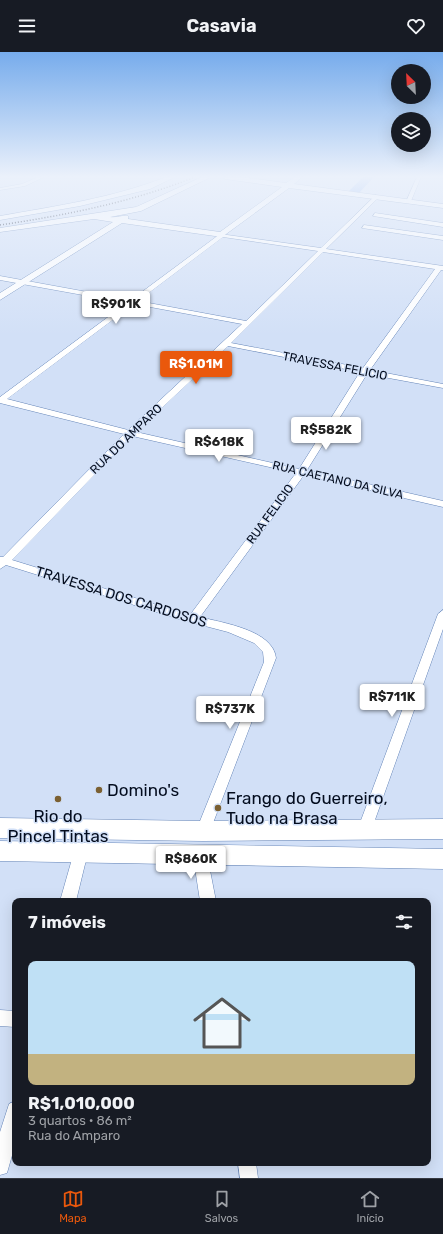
<!DOCTYPE html>
<html lang="pt">
<meta charset="utf-8">
<style>
body{margin:0;font-family:Rubik,sans-serif;background:#242831;color:#f1f3f6;height:100vh;display:flex;flex-direction:column;font-size:15px;white-space:nowrap}
*{box-sizing:border-box;margin:0}
p{font-size:13px;color:#9ea1a6}
.icon{flex:none;width:22px;height:22px;fill:none;stroke:currentColor;stroke-width:2;stroke-linecap:round;stroke-linejoin:round}
.map{position:relative;flex:1;overflow:hidden}
.panel{position:absolute;left:12px;top:846px;width:419px;height:268px;display:flex;flex-direction:column;background:#171b24;border-radius:8px;box-shadow:0 4px 16px #0002}
.panel>*{flex:none}
.needle{width:26px;rotate:336deg}
.fabs{position:absolute;left:391px;top:12px;display:grid;gap:8px}
.fabs a{display:grid;place-items:center;width:40px;height:40px;border-radius:50%;background:#171b24;box-shadow:0 4px 16px #0002;font-size:20px}
.price{position:absolute;translate:-50% -34px;padding:0 9px;border-radius:4px;background:#fff;color:#222;font-size:13px;line-height:26px;filter:drop-shadow(0 1px 2px #0008)}
.price::after{content:'';position:absolute;left:50%;top:24px;width:12px;height:9px;margin-left:-6px;background:inherit;clip-path:polygon(0 0,100% 0,50% 100%)}
.price.current{background:#ea580c;color:#fff}
ul{padding:0;list-style:none}
li{display:grid;align-content:center;gap:8px;height:212px;padding:0 16px}
li span{display:grid;place-items:center;height:124px;border-radius:8px;color:#555}
li>.icon{margin-inline-start:auto}
span .icon{width:72px;height:72px;fill:#fffc;stroke-width:1}
li b{font-size:17px}
h2{display:flex;justify-content:space-between;align-items:center;height:48px;padding:0 16px;font-size:17px}
header{display:flex;justify-content:space-between;align-items:center;height:52px;padding:0 16px;background:#171b24;font-size:18px;font-weight:700}
.tab-bar{display:flex;justify-content:space-around;align-items:center;height:56px;border-top:1px solid #363941;background:#171b24;font-size:11px;color:#9ea1a6}
.tab-bar a{display:grid;justify-items:center;gap:2px}
.tab-bar .current{color:#ea580c}
.map>svg:first-child{display:block}
.lines{fill:none;stroke-linecap:round;stroke-linejoin:round}
.river{fill:#6fa1f2;fill-rule:evenodd}
.street-casing{stroke:#6585b8;stroke-width:1}
.secondary-casing{stroke:#6585b8;stroke-width:1}
.primary-casing{stroke:#6585b8;stroke-width:1}
.street{fill:#fff;fill-rule:evenodd}
.secondary{fill:#fff;fill-rule:evenodd}
.primary{fill:#fff;fill-rule:evenodd}
.rail{stroke:#192235;stroke-width:1.5;stroke-dasharray:1 2;stroke-linecap:butt}
.poi-dot{fill:#7b6032;stroke:#d2e0f7;stroke-width:1.5}
.labels{text-anchor:middle;dominant-baseline:central;stroke-width:3;stroke-linejoin:round;paint-order:stroke}
.far-street-label{font-size:12px;fill:#030c1e;stroke:#d2e0f7}
.street-label{font-size:14px;fill:#030c1e;stroke:#d2e0f7}
.near-poi-label{font-size:17px;fill:#030c1e;stroke:#d2e0f7;text-anchor:start}
</style>
<header><svg class="icon" aria-label="menu" viewBox="0 0 24 24"><path d="M4 6h16M4 12h16M4 18h16"/></svg>Casavia<svg class="icon" aria-label="heart" viewBox="0 0 24 24"><path d="M12 20l-8-8c-3-5 5-10 8-4 3-6 11-1 8 4z"/></svg></header>
<div class="map">
<svg width="443" height="1126" viewBox="0 0 443 1126">
<rect width="100%" height="100%" fill="#d2e0f7"/>
<g class="lines">
<path class="river" d="M363 125H374L358 142H350L348 140Z"/>
<g class="street-casing">
<path id="street" d="M38 125H44L25 134 0 138V136L22 132Z
M417 125H421L411 149 406 150Z
M376 143 378 146 326 197 443 214V218H441L370 318 443 332V336L367 322 307 418 443 449V455L304 423 200 565C223 571 273 578 276 606L210 779 208 783 203 785 198 783 196 779 264 610 263 600 254 591 228 580 182 568 6 513 0 517V505H3L124 382 0 351V345L127 251 0 228V224L131 248 220 182 321 196ZM223 185 318 199 246 269 138 249ZM323 200 435 217 363 316 231 291ZM134 252 242 272 128 378 7 347ZM228 294 360 320 299 417 136 380ZM132 384 296 421 190 563 12 508Z
M375 161 443 171V175L373 164Z
M364 173 443 184V188L362 176Z
M443 558V577L371 779 369 783 364 785 359 783 357 779 438 562Z
M81 794 86 796 88 800 76 849H60L74 800 76 796Z
M200 797 205 799 207 803 216 849H200L193 803 195 799Z
M0 958 15 959V975L0 974Z
M15 1049V1093L7 1121 0 1123V1080L9 1052Z
M238 1111H256L258 1126H240Z"/>
</g>
<g class="secondary-casing">
<path id="secondary" d="M166 125H175L150 137 80 154 0 168V164C56 154 113 146 166 125Z
M202 125H211L141 159 110 165C117 166 122 163 128 164V167L220 180 282 135 225 127 222 125H241L286 131 295 125H302L294 132 443 152V156L289 136 222 185 122 171 0 248V241L113 170 94 167 0 180V176L136 155Z"/>
</g>
<g class="primary-casing">
<path id="primary" d="M0 766 203 769 443 767V787L203 789 0 786Z
M0 789 443 797V817L0 809Z"/>
</g>
<use href="#street" class="street"/>
<use href="#secondary" class="secondary"/>
<use href="#primary" class="primary"/>
<path class="rail" d="M0 173C67 163 132 150 195 125"/>
</g>
<linearGradient id="sky" x2="0" y2="1"><stop stop-color="#77acec"/><stop offset="0.44" stop-color="#ebf1fb"/><stop offset="1" stop-color="#ebf1fb" stop-opacity="0"/></linearGradient>
<rect width="443" height="283" fill="url(#sky)"/>
<g class="poi-dot">
<circle cx="99" cy="738" r="4"/>
<circle cx="58" cy="747" r="4"/>
<circle cx="218" cy="756" r="4"/>
</g>
<g class="labels">
<g class="far-street-label">
<text transform="translate(335 314) rotate(11)">TRAVESSA FELICIO</text>
<text transform="translate(126 387) rotate(-44)">RUA DO AMPARO</text>
<text transform="translate(338 428) rotate(13)">RUA CAETANO DA SILVA</text>
<text transform="translate(270 462) rotate(-54)">RUA FELICIO</text>
</g>
<g class="street-label">
<text transform="translate(121 545) rotate(17)">TRAVESSA DOS CARDOSOS</text>
</g>
<g class="near-poi-label">
<text x="107" y="738">Domino's</text>
<text x="226" y="746">Frango do Guerreiro,<tspan x="226" dy="20">Tudo na Brasa</tspan></text>
<text x="58" y="764" text-anchor="middle">Rio do<tspan x="58" dy="20">Pincel Tintas</tspan></text>
</g>
</g>
</svg>
<div class="fabs">
<a><svg class="needle" viewBox="-14 -14 28 28"><path d="M0-13l5 13h-10z" fill="#e53935"/><path d="M0 13l5-13h-10z" fill="#9ea1a6"/></svg></a>
<a><svg class="icon" aria-label="layers" viewBox="0 0 24 24"><path d="M12 4l9 5-9 5-9-5zM3 14l9 5 9-5"/></svg></a>
</div>
<b class="price" style="left:116px;top:273px">R$901K</b>
<b class="price current" style="left:196px;top:333px">R$1.01M</b>
<b class="price" style="left:326px;top:399px">R$582K</b>
<b class="price" style="left:219px;top:411px">R$618K</b>
<b class="price" style="left:392px;top:666px">R$711K</b>
<b class="price" style="left:230px;top:678px">R$737K</b>
<b class="price" style="left:191px;top:828px">R$860K</b>
<section class="panel">
<h2>7 imóveis<svg class="icon" aria-label="filters" viewBox="0 0 24 24"><path d="M4 7h16M4 17h16"/><circle cx="9" cy="7" r="2"/><circle cx="15" cy="17" r="2"/></svg></h2>
<ul>
<li><span style="background:linear-gradient(#bfe0f5 75%,#c2b280 0)"><svg class="icon" aria-label="home" viewBox="0 0 24 24"><path d="M3 11l9-7 9 7M6 9v11h12V9"/></svg></span><div><b>R$1,010,000</b><p>3 quartos · 86 m²</p><p>Rua do Amparo</p></div></li>
</ul>
</section>
</div>
<nav class="tab-bar">
<a class="current"><svg class="icon" aria-label="map" viewBox="0 0 24 24"><path d="M3 6l6-2 6 2 6-2v14l-6 2-6-2-6 2zM9 4v14M15 6v14"/></svg>Mapa</a>
<a><svg class="icon" aria-label="saved" viewBox="0 0 24 24"><path d="M7 4h10v16l-5-4-5 4z"/></svg>Salvos</a>
<a><svg class="icon" aria-label="home" viewBox="0 0 24 24"><path d="M3 11l9-7 9 7M6 9v11h12V9"/></svg>Início</a>
</nav>
